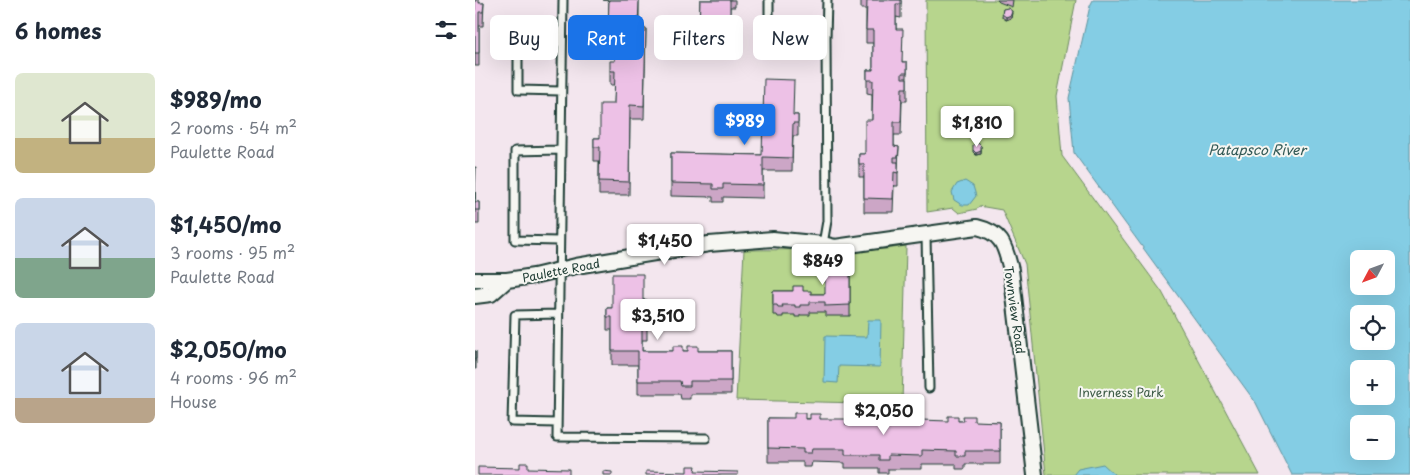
<!DOCTYPE html>
<meta charset="utf-8">
<style>
body{margin:0;font-family:"Playpen Sans",sans-serif;background:#f6f6f7;color:#1f2937;height:100vh;display:flex;flex-direction:column;font-size:19px;white-space:nowrap}
*{box-sizing:border-box;margin:0}
p{font-size:16px;color:#747a83}
.icon{flex:none;width:28px;height:28px;fill:none;stroke:currentColor;stroke-width:2;stroke-linecap:round;stroke-linejoin:round}
.map{position:relative;flex:1;overflow:hidden}
.side{display:flex;flex-direction:column;background:#fff;width:475px}
.side>*{flex:none}
.guide{position:absolute;left:15px;top:15px;width:475px;height:45px;display:flex;gap:10px}
.needle{width:32px;rotate:229deg}
.controls{position:absolute;left:875px;top:250px;display:grid;gap:10px}
.controls a{display:grid;place-items:center;width:45px;height:45px;border-radius:8px;background:#fff;box-shadow:0 5px 20px #0002;font-size:25px}
.price{position:absolute;translate:-50% -42px;padding:0 11px;border-radius:5px;background:#fff;color:#222;font-size:16px;line-height:32px;filter:drop-shadow(0 1px 2px #0008)}
.price::after{content:'';position:absolute;left:50%;top:30px;width:15px;height:11px;margin-left:-8px;background:inherit;clip-path:polygon(0 0,100% 0,50% 100%)}
.price.active{background:#1a73e8;color:#fff}
ul{padding:0;list-style:none}
li{display:flex;align-items:center;gap:15px;height:125px;padding:0 15px}
li span{display:grid;place-items:center;flex:none;width:140px;height:100px;border-radius:8px;color:#555}
li>.icon{margin-inline-start:auto}
span .icon{width:60px;height:60px;fill:#fffc;stroke-width:1}
li b{font-size:21px}
h2{display:flex;justify-content:space-between;align-items:center;height:60px;padding:0 15px;font-size:21px}
.tag{padding:0 18px;border-radius:8px;background:#fff;box-shadow:0 5px 20px #0002;font-size:18px;line-height:45px}
.tag.active{background:#1a73e8;color:#fff}
main{display:flex;flex:1;min-height:0}
.map>svg:first-child{display:block}
.green{fill:#b7d58d;stroke:#6b8960}
.water{fill:#84cde4;stroke:#5c939e;fill-rule:evenodd}
.lines{fill:none;stroke-linecap:round;stroke-linejoin:round}
.service-casing{stroke:#1f3d34;stroke-width:11}
.minor-casing{stroke:#1f3d34;stroke-width:18}
.service{stroke:#f6f6f2;stroke-width:7}
.minor{stroke:#f6f6f2;stroke-width:14}
.wall{fill:#cca6c6;stroke:#1f3d34}
.shaded-wall{fill:#a687a1;stroke:#1f3d34}
.building{fill:#edc1e6;stroke:#1f3d34}
.labels{text-anchor:middle;dominant-baseline:central;stroke-width:4;stroke-linejoin:round;paint-order:stroke}
.street-label{font-size:12px;fill:#1f3d34;stroke:#f6f6f2}
.park-label{font-size:12px;fill:#3d5b46;stroke:#f6f6f2}
.water-label{font-size:14px;font-style:italic;fill:#335a57;stroke:#f6f6f2}
</style>
<main>
<section class="side">
<h2>6 homes<svg class="icon" aria-label="filters" viewBox="0 0 24 24"><path d="M4 7h16M4 17h16"/><circle cx="9" cy="7" r="2"/><circle cx="15" cy="17" r="2"/></svg></h2>
<ul>
<li><span style="background:linear-gradient(#dfe7d0 65%,#c2b280 0)"><svg class="icon" aria-label="home" viewBox="0 0 24 24"><path d="M3 11l9-7 9 7M6 9v11h12V9"/></svg></span><div><b>$989/mo</b><p>2 rooms · 54 m²</p><p>Paulette Road</p></div></li>
<li><span style="background:linear-gradient(#c9d6e8 60%,#7fa58c 0)"><svg class="icon" aria-label="home" viewBox="0 0 24 24"><path d="M3 11l9-7 9 7M6 9v11h12V9"/></svg></span><div><b>$1,450/mo</b><p>3 rooms · 95 m²</p><p>Paulette Road</p></div></li>
<li><span style="background:linear-gradient(#c9d6e8 75%,#b9a48a 0)"><svg class="icon" aria-label="home" viewBox="0 0 24 24"><path d="M3 11l9-7 9 7M6 9v11h12V9"/></svg></span><div><b>$2,050/mo</b><p>4 rooms · 96 m²</p><p>House</p></div></li>
</ul>
</section>
<div class="map">
<svg width="935" height="475" viewBox="0 0 935 475">
<rect width="100%" height="100%" fill="#f3e6ee"/>
<filter id="ink" filterUnits="userSpaceOnUse"><feTurbulence type="fractalNoise" baseFrequency=".02" numOctaves="2"/><feDisplacementMap in="SourceGraphic" scale="10" xChannelSelector="R" yChannelSelector="G"/><feConvolveMatrix kernelMatrix="1 2 1 2 8 2 1 2 1" color-interpolation-filters="sRGB"/></filter>
<g filter="url(#ink)">
<path class="green" d="M451 0H601L582 96 587 156 687 292 785 475H571L550 264 527 210 504 206 502 209 484 213 478 208 452 212Z
M431 246 427 404 261 400 269 250 411 249Z"/>
<path class="water" d="M618 0H935V475H817L781 403 599 153 594 98 615 6ZM884 259H911V286H884ZM884 314H911V341H884ZM884 369H911V396H884ZM884 424H911V451H884Z
M490 181 498 186 501 196 494 205H487L479 200 477 192 482 184Z
M393 320H406L405 367 364 366 363 383 349 382 350 336 392 337Z
M628 464 640 475H598L603 469Z"/>
<g class="lines">
<g class="service-casing">
<path id="service" d="M88 0 82 437 231 438
M294 0V34L351 38
M86 91 43 90V43L87 42
M451 235 454 388
M83 241 40 240V151L85 150
M348 244 352 221 351 38 352 0
M82 423 37 422 40 315 83 314"/>
</g>
<g class="minor-casing">
<path id="minor" d="M0 280H32L59 276 101 266 234 244 298 239 348 244 360 247 502 227C528 233 530 247 536 270L560 475
M0 296 16 294 32 280"/>
</g>
<use href="#service" class="service"/>
<use href="#minor" class="minor"/>
</g>
<path class="wall" d="M0 0 5 3H9L8 26H4V66H0Z
M128 0H164V28H171L169 119H155L154 195H124V161H119V138H125L139 104 140 85H135V71L140 61V41H133L134 1Z
M225 0H260V7H255V41L224 40Z
M386 0H426V18L421 17V29L427 62H432V101H427L426 135H419V146L424 147 423 170V186H419L418 212H389V177H384V154H390L397 120V94L392 93V70H398V43H391V9H386Z
M522 0H538L537 7 524 2Z
M528 9 537 13 536 18 531 20 527 17Z
M318 115H323V136H318L317 171H288V198L248 197V202H238V197L196 196V153L287 155Z
M506 149V154L501 155 498 152V150Z
M0 167V202H4V224H0Z
M375 255V316H350V312H335V315H325V317H320V315H308V317H303L302 315H298V291H328L336 294H350Z
M168 300H172V340H167V351H256V394H215V399H206L205 394H163V365H137V330H132V308H137Z
M0 351H1V369H0Z
M293 418 345 419 371 425 446 426 483 421 525 422V464H490V469H481V464H447V469H413V473H404V468H370V463L337 462 336 467H328V462H293Z"/>
<path class="shaded-wall" d="M537 11 536 18 531 20V17Z
M506 146V154L501 155V153Z"/>
<path class="building" d="M0 0H4V3H9L8 12H4V53H0Z
M134 0H164L163 28H171L169 106 155 105 154 182 124 181 125 147H119V138H125V104H139L140 71H135V61H140V28H133Z
M225 0H255V28L224 27Z
M392 0H426V4H421V29H428L427 62H432V73H427V78H432V88H427L426 122H419V146L424 147 423 157H419V162H423V173L419 172 418 199 389 198V164H384V154H390V120H397L398 80H392V70H398V30H391Z
M533 8 537 11 536 15 531 17 527 14 528 9Z
M289 79 319 80 318 115H323V123H318L317 158 288 157V185L248 184V189H238V184L196 183V153L287 155Z
M503 143 506 146V151L501 153 498 150V145Z
M0 167H1L0 199Z
M0 202H4V210H0Z
M350 255H375V305L350 306V302H335V305H325V307H320V305H307L308 307H303L302 305H298V291H318V286H328V291H336V294H350Z
M137 274H168V300H172V310H168V316L172 315V326H167V351H198V346H208V351H213V346H223V351H256V381H215V386H206L205 381H163V351H137V317H132V308H137Z
M0 351H1V359H0Z
M319 413H330V419H335V414H345V419H371V425H396V420H407V425H412V420L422 421V426H446V420L473 421V416H483V421H489L488 416H499V421L525 422V451H490V456H481V451L447 450V456L413 455V460H404V455H370V449H337L336 453H328V449L293 448V418H319Z
M45 463H53V468L94 469V475H3V467L45 468Z
M212 466H221L220 471 263 472V475H171V471L212 472Z
M128 471 137 472V475H128Z"/>
</g>
<g class="labels">
<g class="street-label">
<text transform="translate(86 270) rotate(-11)">Paulette Road</text>
<text transform="translate(540 310) rotate(82)">Townview Road</text>
</g>
<g class="park-label">
<text x="646" y="392">Inverness Park</text>
</g>
<g class="water-label">
<text x="782" y="149">Patapsco River</text>
</g>
</g>
</svg>
<div class="controls">
<a><svg class="needle" viewBox="-14 -14 28 28"><path d="M0-13l5 13h-10z" fill="#e53935"/><path d="M0 13l5-13h-10z" fill="#747a83"/></svg></a>
<a><svg class="icon" aria-label="locate" viewBox="0 0 24 24"><circle cx="12" cy="12" r="6"/><path d="M12 2v4M12 18v4M2 12h4M18 12h4"/></svg></a>
<a>+</a>
<a>−</a>
</div>
<b class="price active" style="left:270px;top:146px">$989</b>
<b class="price" style="left:502px;top:148px">$1,810</b>
<b class="price" style="left:190px;top:266px">$1,450</b>
<b class="price" style="left:348px;top:286px">$849</b>
<b class="price" style="left:183px;top:341px">$3,510</b>
<b class="price" style="left:409px;top:436px">$2,050</b>
<div class="guide">
<a class="tag">Buy</a>
<a class="tag active">Rent</a>
<a class="tag">Filters</a>
<a class="tag">New</a>
</div>
</div>
</main>
